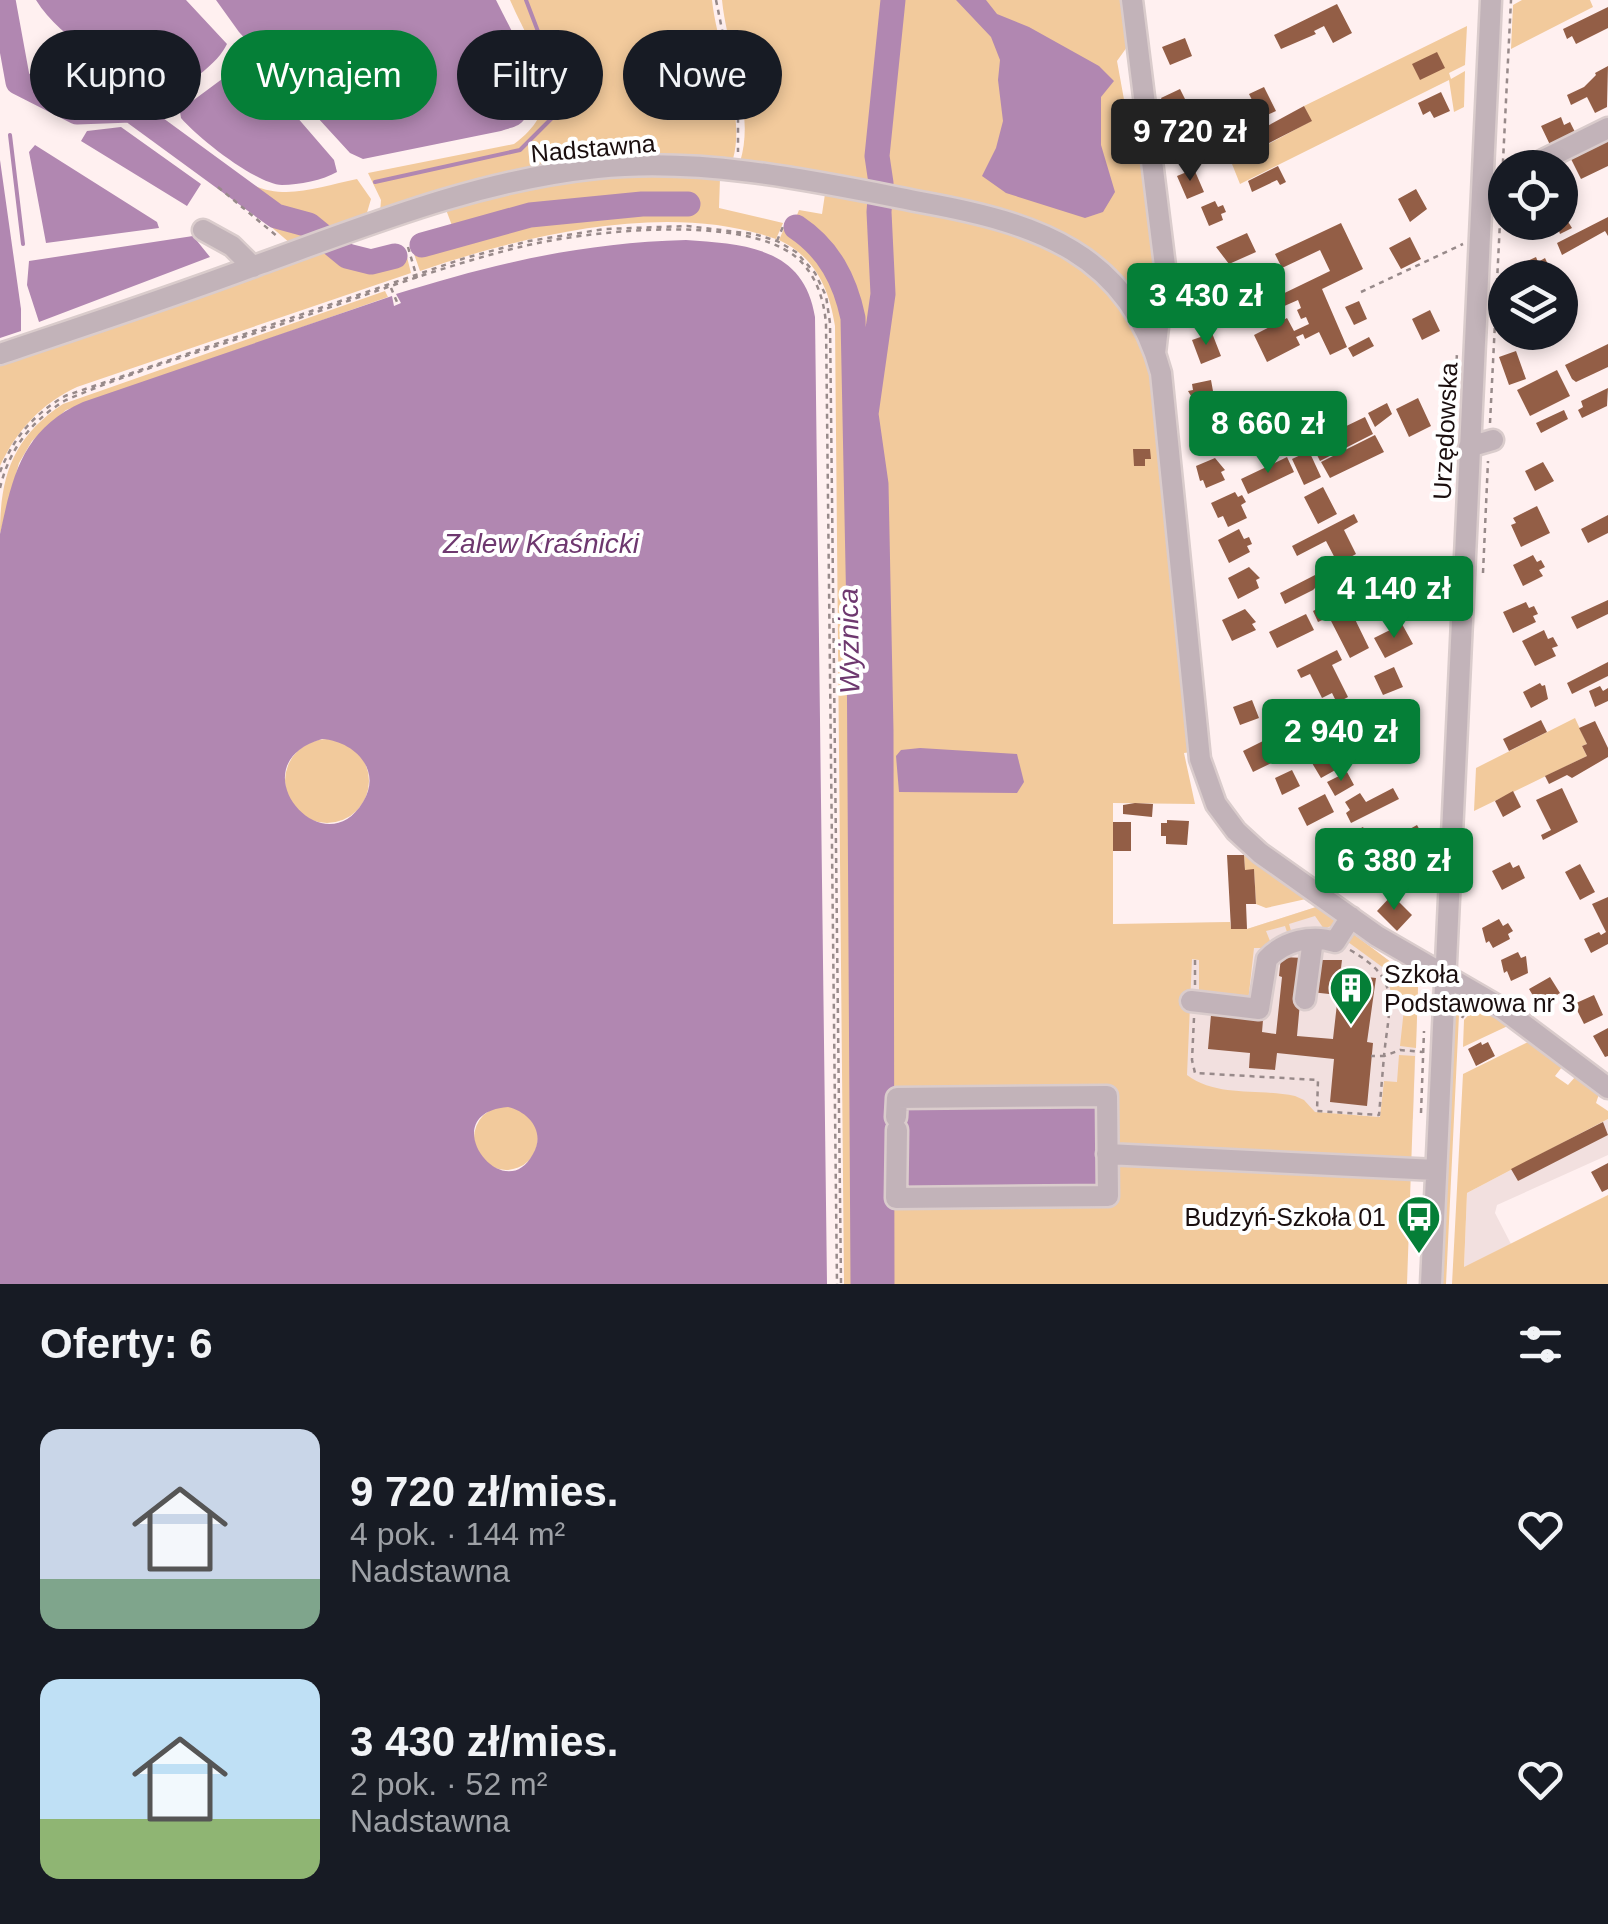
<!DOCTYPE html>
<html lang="pl">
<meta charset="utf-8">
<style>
body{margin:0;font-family:Helvetica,sans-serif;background:#242831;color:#f1f3f6;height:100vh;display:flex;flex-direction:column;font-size:38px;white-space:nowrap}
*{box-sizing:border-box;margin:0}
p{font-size:32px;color:#9ea1a6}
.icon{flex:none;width:55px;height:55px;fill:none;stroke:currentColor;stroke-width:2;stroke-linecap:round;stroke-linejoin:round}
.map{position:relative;height:1284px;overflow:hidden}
.drawer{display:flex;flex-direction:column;background:#171b24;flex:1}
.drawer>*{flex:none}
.top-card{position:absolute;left:30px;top:30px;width:1000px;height:90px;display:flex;gap:20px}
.buttons{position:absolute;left:1488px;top:150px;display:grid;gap:20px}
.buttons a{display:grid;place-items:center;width:90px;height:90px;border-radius:50%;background:#171b24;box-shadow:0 5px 15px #0003;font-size:50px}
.price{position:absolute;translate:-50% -85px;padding:0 22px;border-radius:10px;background:#057f37;color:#fff;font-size:32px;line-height:65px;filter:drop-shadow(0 2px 5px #0008)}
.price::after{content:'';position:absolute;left:50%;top:60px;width:30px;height:22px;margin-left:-15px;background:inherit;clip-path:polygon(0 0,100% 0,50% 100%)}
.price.on{background:#222;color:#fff}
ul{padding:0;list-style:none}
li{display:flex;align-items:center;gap:30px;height:250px;padding:0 40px}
li span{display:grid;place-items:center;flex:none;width:280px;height:200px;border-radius:20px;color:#555}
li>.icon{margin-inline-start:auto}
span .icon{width:120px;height:120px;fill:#fffc;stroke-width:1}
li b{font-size:42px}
h2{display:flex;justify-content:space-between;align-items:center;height:120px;padding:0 40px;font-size:42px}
.tag{padding:0 35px;border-radius:45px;background:#171b24;box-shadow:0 5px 15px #0003;font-size:35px;line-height:90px}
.tag.on{background:#057f37;color:#fff}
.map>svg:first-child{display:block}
.built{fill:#f2e0df}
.green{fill:#f2ca9c}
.water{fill:#b187b1;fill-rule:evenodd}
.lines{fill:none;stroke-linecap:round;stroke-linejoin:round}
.stream{stroke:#b187b1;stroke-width:4}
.river{stroke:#b187b1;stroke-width:25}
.building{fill:#935e46}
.minor-casing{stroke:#dacccc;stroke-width:25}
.path{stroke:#988a8a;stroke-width:2.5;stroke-dasharray:5 5;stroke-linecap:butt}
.minor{stroke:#c2b3b9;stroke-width:20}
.labels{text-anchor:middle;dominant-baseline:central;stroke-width:8;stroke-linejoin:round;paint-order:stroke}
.street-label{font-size:25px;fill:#1a0e0e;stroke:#fff}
.poi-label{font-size:25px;fill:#1a0e0e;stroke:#fff;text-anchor:start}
.water-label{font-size:28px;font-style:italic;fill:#6e386f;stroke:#fff}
</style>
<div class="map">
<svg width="1608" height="1284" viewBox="0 0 1608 1284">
<rect width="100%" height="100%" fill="#fff0f0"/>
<path class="built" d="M1316 907 1415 980 1418 987 1413 1119 1194 1104 1113 925 1230 922 1231 929H1247Z
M1608 1119V1155L1497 1205 1495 1213 1511 1244 1464 1268 1467 1193Z"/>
<path class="green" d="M510 0H712C717 48 746 113 733 159L643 158 380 213 381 200 368 173 514 144C573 101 533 53 510 0Z
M722 0H886L871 155 876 185 740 162C756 111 727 52 722 0Z
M892 0H1128L1132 40 1117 61 1127 116 1141 124 1159 264 1149 324 1118 278 983 207 943 196 884 186 879 158Z
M1522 0H1590L1593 7 1511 49 1513 5Z
M1467 26 1465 65 1449 73 1451 79 1465 71 1464 107 1454 112 1449 80 1240 184 1232 164 1311 121 1304 106Z
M639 175 720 178 719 208 783 223 776 239C668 200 525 235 420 271L413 251 477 230 531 218 643 206 689 205 687 202C608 203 531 210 454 231L445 207 579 177Z
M357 179 371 199 366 216 290 243 248 207 238 194 240 183 244 180C280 203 318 187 357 179Z
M825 194 876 205 880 293 863 415 873 487 878 770 864 767 856 319C850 285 832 237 796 227L827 259 846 299 849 318 856 1284H844L835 326C829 288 815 257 779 240L786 224 793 225 799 210 822 214Z
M883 207 949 215 998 224 1066 252 1112 295 1129 319 1149 354 1191 752 1184 753 1195 804 1113 803V924L1230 922 1231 929H1247L1316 907 1338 923 1324 929 1315 916 1289 924 1292 934 1288 935 1285 926 1266 931 1270 941 1264 948H1254L1248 1002 1199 998V960L1192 959 1187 1075C1218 1098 1259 1088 1295 1096L1304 1100 1315 1112 1380 1117 1384 1081 1397 1082 1399 1055 1415 1056 1407 1284H884L887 727 882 480 872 416 888 291Z
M331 248C357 271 376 266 407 257L411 273 77 387C41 404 17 430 0 466V361Z
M385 291 388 297 66 410 32 441 19 463 0 534C0 476 13 437 63 404Z
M1575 718 1587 744 1582 746 1587 756 1474 811 1476 768Z
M285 781a42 42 0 1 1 84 0a42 42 0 1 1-84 0Z
M1244 855 1306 899 1266 908 1256 904 1254 870H1245Z
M1348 930 1415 980 1418 987 1416 1048 1400 1046 1404 1009 1394 1004 1385 969 1348 942Z
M1474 1002 1512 1024 1463 1047 1464 1020 1473 1010Z
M1454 1014 1459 1015 1446 1284H1440Z
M1530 1041 1561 1061 1562 1067 1555 1076 1568 1085 1576 1076 1600 1091 1596 1103 1608 1111V1119L1467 1193 1464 1267 1608 1195V1284H1452L1463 1074Z
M474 1138a32 32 0 1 1 64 0a32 32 0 1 1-64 0Z"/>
<path class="water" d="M36 0H186L227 44C217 65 191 80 173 94L160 92C118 68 62 42 36 0Z
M216 0H496C510 29 550 93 523 121 518 127 509 128 501 131L363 159 350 153 239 32Z
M956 0H986L997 14 1029 27 1099 66 1114 81 1101 97V145L1115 192 1103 212 1085 218 1006 193 982 176 996 148 1003 121 998 80 1000 60 991 37Z
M245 62 258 72 334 160 337 172C323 180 299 185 282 185 256 184 198 138 181 118L180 112 187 105Z
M121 127 201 184 187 206 81 141 87 131Z
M35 145 157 222 159 228 46 243 29 152Z
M0 160 21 309V331L0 338Z
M193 236 210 257 39 322 27 285 29 261Z
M686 240C744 244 804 247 815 317L827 1284H0V534C13 474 23 429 83 402L392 296 394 306 401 303 396 294C497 263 580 243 686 240ZM322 739C354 741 383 770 363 802 323 869 235 764 322 739ZM508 1107C529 1112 546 1132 533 1154 503 1210 432 1113 508 1107Z
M920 748 1017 754 1024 782 1017 793 899 792 896 756 901 750Z
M1103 1099 1104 1192 899 1194 904 1118 899 1102Z"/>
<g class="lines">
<path class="stream" d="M10 135 23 244
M375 182 520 150 561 109 562 94 526 0"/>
<path class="river" d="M3 0 18 82 77 112 131 110 276 216 309 225 347 256 371 262 395 256
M796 227C829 249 845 280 853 318L859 616 863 1284
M422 245 530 215 642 204H688
M882 1284 881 731 876 484 866 414 883 294 879 212 881 183 877 156 893 0"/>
</g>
<path class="building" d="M1337 4 1352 33 1333 43 1324 26 1314 31 1316 34 1281 49 1274 35Z
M1608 7V28L1576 44 1572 36 1567 39 1563 29Z
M1185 38 1192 56 1170 65 1162 47Z
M1437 52 1445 68 1420 80 1412 64Z
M1608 66 1607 107 1595 113 1587 97 1571 105 1567 95 1584 87 1596 75 1595 73Z
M1264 87 1276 111 1261 118 1249 94Z
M1180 89 1189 107 1169 116 1161 98Z
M1441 92 1450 111 1434 118 1430 111 1423 115 1418 103Z
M1304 106 1312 121 1267 144 1260 130Z
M1561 117 1564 125 1570 122 1575 132 1569 135 1571 140 1552 149 1541 126Z
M1185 128 1195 155 1178 162 1167 134Z
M1608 130V166L1581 179 1568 153Z
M1278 166 1286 182 1280 185 1277 180 1252 192 1248 181Z
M1194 169 1204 192 1187 199 1177 176Z
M1416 189 1427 209 1410 222 1398 199Z
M1215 201 1218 207 1223 205 1226 212 1221 214 1223 220 1209 226 1201 207Z
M1560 209 1572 228 1560 234 1559 231 1549 235 1545 233 1540 222H1560Z
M1608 217V236L1605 231 1562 255 1557 243Z
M1341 223 1363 269 1322 289 1347 347 1330 355 1319 332 1305 339 1303 334 1296 337 1300 345 1267 362 1254 335 1287 318 1294 331 1309 324 1306 317 1301 319 1297 310 1301 308 1298 300 1273 311 1268 301 1330 271 1320 250 1282 268 1275 254Z
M1247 233 1256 252 1229 264 1216 247Z
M1410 237 1421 259 1401 269 1389 248Z
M1536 257 1538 262 1545 258 1552 273 1543 278H1527L1521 264Z
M1213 287 1222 300 1218 301 1220 306 1196 314 1190 295Z
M1359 301 1367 319 1354 325 1345 307Z
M1430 310 1440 331 1422 340 1412 319Z
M1212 333 1221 356 1201 364 1192 340Z
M1369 337 1374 346 1353 357 1348 348Z
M1608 344V367L1576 382 1572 379 1565 365Z
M1516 351 1526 379 1509 385 1499 357Z
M1557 370 1570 396 1530 416 1517 390Z
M1211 380 1215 402 1197 406 1188 391 1193 390 1192 384Z
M1608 388 1607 406 1582 418 1578 410 1583 407 1581 401Z
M1418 398 1431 426 1409 437 1396 409Z
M1244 402 1256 425 1232 437 1225 423 1219 426 1214 417Z
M1387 403 1392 414 1375 427 1368 413Z
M1564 410 1568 419 1541 433 1536 423Z
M1365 417 1373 434 1320 461 1311 443Z
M1274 425 1280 438 1249 453 1243 440Z
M1375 435 1384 452 1330 478 1321 462Z
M1133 449H1150L1151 459H1145V466H1134Z
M1309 451 1321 477 1304 485 1292 459Z
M1287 457 1294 472 1248 494 1241 479Z
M1215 458 1225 470 1221 472 1225 480 1206 488 1203 480 1200 481 1196 466Z
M1543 462 1554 481 1535 491 1525 471Z
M1323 487 1337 514 1318 524 1304 497Z
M1235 492 1238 497 1242 495 1246 502 1241 505 1247 518 1228 527 1223 516 1218 518 1211 503Z
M1537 506 1550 533 1521 547 1511 525 1516 523 1513 518Z
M1354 514 1358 522 1344 530 1356 554 1338 564 1326 541 1297 556 1292 546Z
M1608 515V533L1588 543 1581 529Z
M1239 529 1244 539 1249 537 1252 544 1247 546 1250 552 1229 563 1218 540Z
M1533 555 1537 562 1541 560 1545 567 1539 570 1543 576 1523 586 1513 565Z
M1249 567 1260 578 1256 580 1259 588 1238 599 1228 578Z
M1315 575 1319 584 1313 590 1285 604 1280 593Z
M1397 578 1409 599 1388 610 1377 588Z
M1352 591 1357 603 1349 607 1369 648 1350 658 1329 617 1318 622 1313 611Z
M1608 600V614L1577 629 1571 617Z
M1526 602 1529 608 1534 606 1538 614 1533 616 1536 622 1513 633 1503 612Z
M1245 609 1256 622 1252 624 1256 630 1232 641 1222 620Z
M1306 614 1314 630 1277 648 1269 632Z
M1402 624 1413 644 1385 658 1374 638Z
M1544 630 1548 639 1553 637 1558 646 1552 648 1556 656 1535 666 1522 641Z
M1337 650 1342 660 1332 665 1348 697 1337 703 1332 693 1322 698 1310 674 1301 678 1297 670Z
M1608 662V676L1572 694 1567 683Z
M1394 667 1403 687 1383 695 1374 676Z
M1540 683 1542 686 1545 685 1548 699 1531 708 1523 692Z
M1600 686 1603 691 1608 688V701L1595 707 1589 691Z
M1252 700 1259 718 1240 725 1233 707Z
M1317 701 1330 726 1312 735 1299 710Z
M1541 720 1547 732 1509 751 1503 739Z
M1595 721 1608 748V757L1572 778 1567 775 1549 784 1545 776 1587 756 1582 746 1587 744 1579 728Z
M1267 739 1268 742 1275 739 1282 758 1253 772 1243 751Z
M1325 742 1339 768 1321 778 1306 753Z
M1292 770 1300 786 1282 795 1275 778Z
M1347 772 1354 785 1335 796 1327 782Z
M1393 788 1399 799 1351 823 1346 813 1350 810 1345 802 1360 793 1366 802Z
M1562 788 1578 822 1543 840 1541 835 1551 830 1536 800Z
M1513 791 1521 807 1503 817 1495 801Z
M1325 794 1334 812 1307 826 1298 808Z
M1135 803 1153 804 1152 817 1123 814V805Z
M1167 820 1189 821 1187 845 1166 844V836H1161V823H1167Z
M1113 822H1131V851H1113Z
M1417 825 1423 836 1405 846 1399 835Z
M1363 827 1369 839 1375 835 1380 844 1373 847 1377 855 1354 866 1339 839Z
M1227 855H1244L1245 870 1254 869 1256 904H1246L1247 929H1231Z
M1510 862 1513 868 1519 865 1525 878 1502 890 1492 871Z
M1580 864 1595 892 1580 900 1565 872Z
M1392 895 1412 915 1397 931 1377 911Z
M1608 897V944L1591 953 1584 939 1599 932 1601 935 1606 932 1592 904Z
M1499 919 1503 926 1508 923 1513 931 1508 934 1510 939 1493 948 1489 941 1486 943 1482 928Z
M1518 952 1521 958 1526 956 1528 973 1511 981 1507 971 1504 973 1501 960Z
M1281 957 1304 958 1297 1036 1333 1039 1338 995 1311 992 1314 960H1342L1341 968 1359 970 1358 976 1376 978 1367 1042 1373 1043 1367 1106 1330 1102 1334 1059 1277 1053 1275 1070 1249 1068 1250 1053 1208 1049 1211 1015 1263 1020 1262 1032 1276 1034 1282 977 1279 976Z
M1550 977 1560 993 1544 1003 1540 996 1535 999 1529 989Z
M1594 995 1603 1015 1584 1024 1574 1004Z
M1608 1028V1056L1605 1057 1593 1036Z
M1481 1042 1482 1045 1488 1042 1495 1056 1476 1066 1468 1049Z
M1603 1122 1608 1135 1518 1181 1511 1169Z
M1608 1163V1189L1602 1192 1591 1172Z"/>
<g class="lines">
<g class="minor-casing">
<path id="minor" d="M1132 0 1165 266 1155 353
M1527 168 1608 128
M203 230 232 246 253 267
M0 354C86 325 172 297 257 265 368 225 479 180 597 168 708 157 818 182 926 203 1035 223 1129 253 1161 373L1200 759 1216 804 1236 831 1260 853 1377 936 1503 1009 1608 1088
M1469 447 1493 440
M1305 999 1313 939
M1191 1001 1259 1009 1267 959C1284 941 1312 934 1335 942L1351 917
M896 1117 897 1098 1107 1096 1108 1196 896 1198 897 1130
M1107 1154 1436 1170
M1431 1284 1491 0"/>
</g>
<path class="path" d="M716 0 738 108V152
M218 187 278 237
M777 241 784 224
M408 247 417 278
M391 288 397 302
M1361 292 1463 244
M1490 423 1511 0
M0 472C13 438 34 414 65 396L465 258 529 241 605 229 687 226 754 234 777 241 796 252 815 273 826 296 830 323 841 1284
M1450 480 1457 353
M0 488C9 449 32 420 66 400 136 370 210 349 282 324 361 297 439 267 520 247 585 231 742 213 796 257 816 274 824 299 826 324L837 1284
M1483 573 1488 461
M1350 950C1403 980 1389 1003 1384 1056L1400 1050 1423 1052
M1195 985V959
M1194 1018 1192 1060 1195 1073 1318 1080 1317 1111 1379 1115 1384 1056H1371
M1462 1018 1466 1011 1474 1013
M1421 1113 1424 1031"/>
<use href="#minor" class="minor"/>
</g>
<defs>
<g id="building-pin" transform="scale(2.25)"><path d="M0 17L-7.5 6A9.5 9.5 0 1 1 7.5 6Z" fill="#057f37" stroke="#fff"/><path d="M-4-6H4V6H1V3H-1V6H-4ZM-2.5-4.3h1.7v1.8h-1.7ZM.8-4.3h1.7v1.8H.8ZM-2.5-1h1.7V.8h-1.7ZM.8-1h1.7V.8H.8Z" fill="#fff"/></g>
<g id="bus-pin" transform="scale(2.25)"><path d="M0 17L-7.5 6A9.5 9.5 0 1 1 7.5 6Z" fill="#057f37" stroke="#fff"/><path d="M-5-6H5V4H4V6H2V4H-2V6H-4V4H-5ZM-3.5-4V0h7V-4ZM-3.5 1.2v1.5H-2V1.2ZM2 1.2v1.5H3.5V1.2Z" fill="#fff"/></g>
</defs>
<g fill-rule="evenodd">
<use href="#building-pin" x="1351" y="988"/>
<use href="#bus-pin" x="1419" y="1217"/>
</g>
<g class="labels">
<g class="street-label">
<text transform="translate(593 148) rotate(-5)">Nadstawna</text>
<text transform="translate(1445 431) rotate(-87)">Urzędowska</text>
</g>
<g class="poi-label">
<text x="1384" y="974">Szkoła<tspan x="1384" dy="29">Podstawowa nr 3</tspan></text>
<text x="1386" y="1217" text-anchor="end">Budzyń-Szkoła 01</text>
</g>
<g class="water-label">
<text x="541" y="543">Zalew Kraśnicki</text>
<text transform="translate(849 641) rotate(-91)">Wyżnica</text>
</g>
</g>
</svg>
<div class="buttons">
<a><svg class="icon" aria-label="locate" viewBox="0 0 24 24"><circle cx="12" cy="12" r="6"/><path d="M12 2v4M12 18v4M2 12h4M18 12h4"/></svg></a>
<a><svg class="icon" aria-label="layers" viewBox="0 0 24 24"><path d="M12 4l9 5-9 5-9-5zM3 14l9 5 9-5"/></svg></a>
</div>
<b class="price on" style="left:1190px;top:184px">9 720 zł</b>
<b class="price" style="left:1206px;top:348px">3 430 zł</b>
<b class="price" style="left:1268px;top:476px">8 660 zł</b>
<b class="price" style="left:1394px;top:641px">4 140 zł</b>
<b class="price" style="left:1341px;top:784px">2 940 zł</b>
<b class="price" style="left:1394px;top:913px">6 380 zł</b>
<div class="top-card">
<a class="tag">Kupno</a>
<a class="tag on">Wynajem</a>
<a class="tag">Filtry</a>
<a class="tag">Nowe</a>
</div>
</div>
<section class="drawer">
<h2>Oferty: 6<svg class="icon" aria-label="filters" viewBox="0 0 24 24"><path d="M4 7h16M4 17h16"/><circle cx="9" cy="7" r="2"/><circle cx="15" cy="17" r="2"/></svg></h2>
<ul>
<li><span style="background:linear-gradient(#c9d6e8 75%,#7fa58c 0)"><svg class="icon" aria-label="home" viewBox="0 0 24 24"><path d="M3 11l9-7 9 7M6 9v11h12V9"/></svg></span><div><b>9 720 zł/mies.</b><p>4 pok. · 144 m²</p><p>Nadstawna</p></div><svg class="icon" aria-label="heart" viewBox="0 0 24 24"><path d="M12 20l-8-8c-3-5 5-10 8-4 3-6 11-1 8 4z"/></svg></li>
<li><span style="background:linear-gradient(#bfe0f5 70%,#8fb573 0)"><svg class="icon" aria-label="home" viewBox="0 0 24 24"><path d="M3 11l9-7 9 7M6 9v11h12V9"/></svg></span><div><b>3 430 zł/mies.</b><p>2 pok. · 52 m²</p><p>Nadstawna</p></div><svg class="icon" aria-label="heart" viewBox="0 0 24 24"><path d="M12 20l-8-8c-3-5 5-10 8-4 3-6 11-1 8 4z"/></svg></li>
</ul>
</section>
